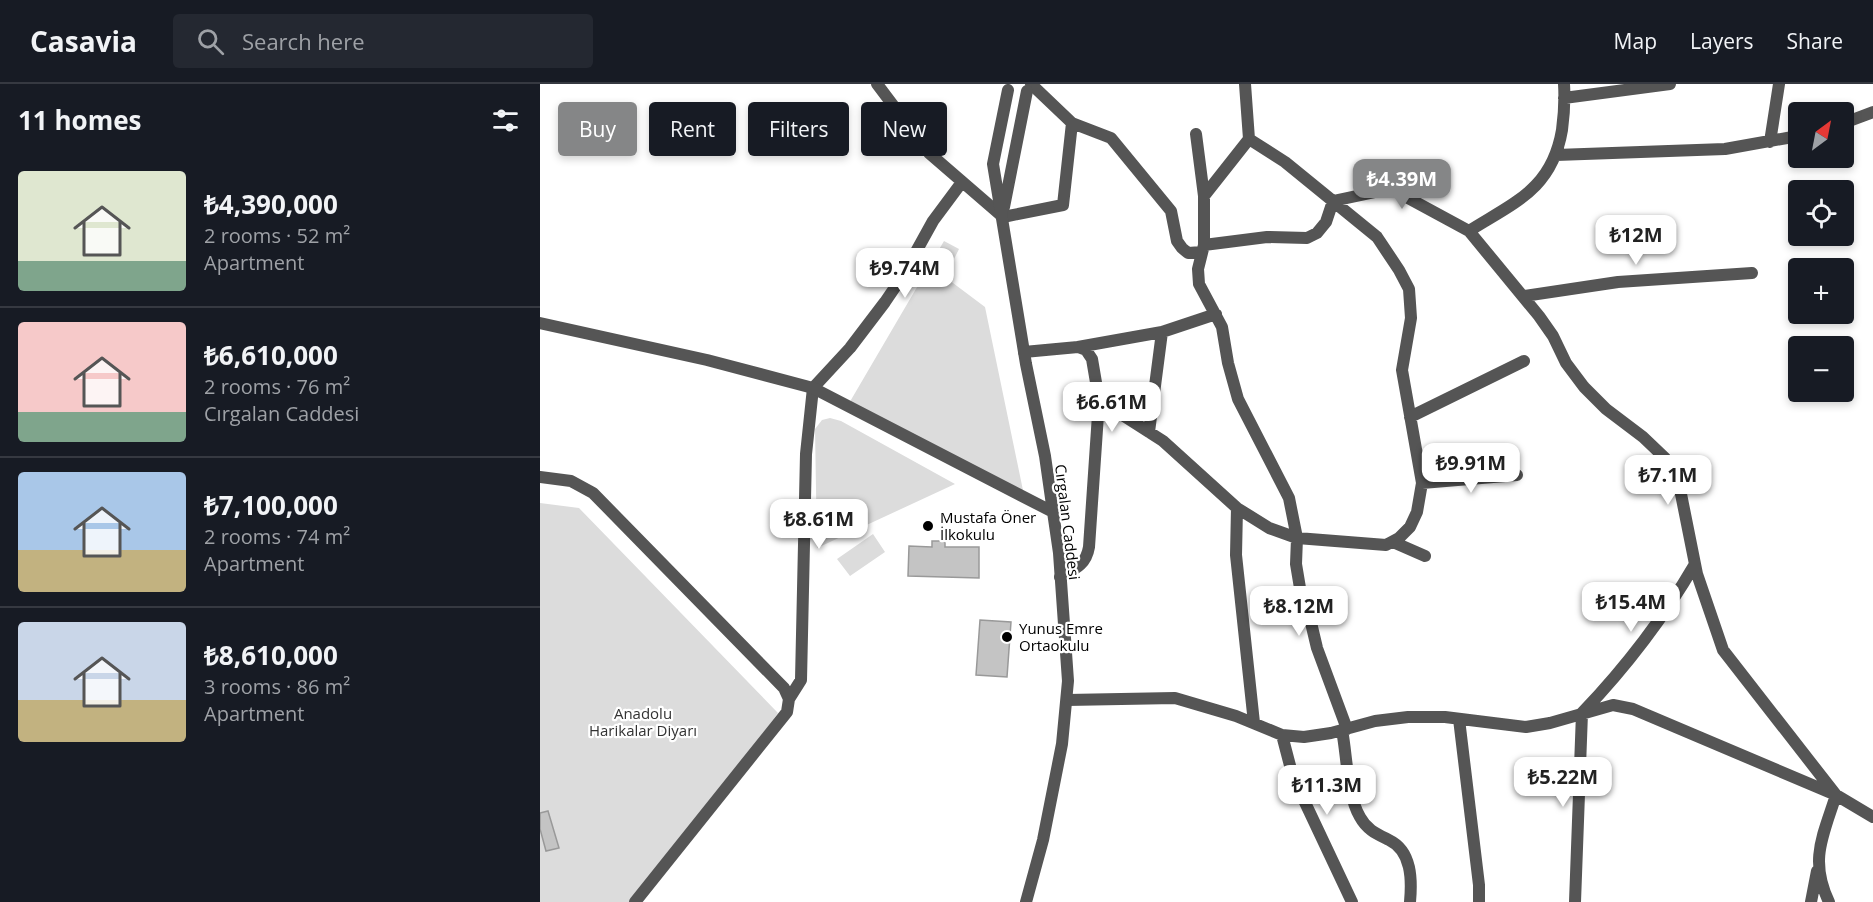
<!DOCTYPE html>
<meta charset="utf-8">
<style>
body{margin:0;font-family:"Open Sans",sans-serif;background:#242831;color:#f1f3f6;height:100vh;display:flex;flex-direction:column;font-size:22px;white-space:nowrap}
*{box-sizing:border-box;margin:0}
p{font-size:20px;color:#9ea1a6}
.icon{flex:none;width:33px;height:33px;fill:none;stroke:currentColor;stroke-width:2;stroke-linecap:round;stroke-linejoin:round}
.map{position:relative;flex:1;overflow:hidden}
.side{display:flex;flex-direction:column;background:#171b24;width:540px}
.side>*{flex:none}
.hud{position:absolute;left:18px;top:18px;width:570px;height:54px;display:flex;gap:12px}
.needle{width:39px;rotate:32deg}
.fabs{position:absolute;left:1248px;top:18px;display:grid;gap:12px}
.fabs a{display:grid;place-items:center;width:66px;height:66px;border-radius:6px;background:#171b24;box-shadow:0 3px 9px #0003;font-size:30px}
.price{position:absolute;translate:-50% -51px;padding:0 14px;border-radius:12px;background:#fff;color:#222;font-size:20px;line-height:39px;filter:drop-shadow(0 2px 3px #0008)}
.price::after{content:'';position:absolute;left:50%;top:36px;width:18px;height:14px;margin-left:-9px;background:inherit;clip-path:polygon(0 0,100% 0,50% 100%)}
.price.on{background:#858687;color:#fff}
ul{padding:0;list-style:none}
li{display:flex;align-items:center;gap:18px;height:150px;padding:0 18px}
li+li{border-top:2px solid #363941}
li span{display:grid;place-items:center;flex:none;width:168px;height:120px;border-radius:6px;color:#555}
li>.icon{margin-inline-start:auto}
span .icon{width:72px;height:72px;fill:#fffc;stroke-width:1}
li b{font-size:26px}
h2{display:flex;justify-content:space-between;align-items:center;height:72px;padding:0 18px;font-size:26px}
.pill{padding:0 21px;border-radius:6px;background:#171b24;box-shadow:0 3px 9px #0003;font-size:21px;line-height:54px}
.pill.on{background:#858687;color:#fff}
header{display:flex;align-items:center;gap:36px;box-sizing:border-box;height:84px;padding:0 30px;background:#171b24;border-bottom:2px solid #363941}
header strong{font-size:28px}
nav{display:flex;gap:33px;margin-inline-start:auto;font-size:21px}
.search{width:420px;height:54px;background:#242831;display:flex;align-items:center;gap:15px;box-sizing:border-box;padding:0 21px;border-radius:6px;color:#9ea1a6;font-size:22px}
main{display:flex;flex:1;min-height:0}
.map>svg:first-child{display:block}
.green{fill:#dcdcdc}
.building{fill:#c4c4c4;stroke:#999;stroke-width:1.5}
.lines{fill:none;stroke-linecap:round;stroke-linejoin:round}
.minor{stroke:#555;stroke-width:12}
.tertiary{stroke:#555;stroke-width:12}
.poi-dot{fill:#000;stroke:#fff;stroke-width:2}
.labels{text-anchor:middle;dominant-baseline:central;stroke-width:4.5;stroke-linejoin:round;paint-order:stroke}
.poi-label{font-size:15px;fill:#000;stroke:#fff;text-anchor:start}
.street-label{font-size:15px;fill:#000;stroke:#fff}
.park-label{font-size:15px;fill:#333;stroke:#fff}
</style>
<header>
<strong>Casavia</strong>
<div class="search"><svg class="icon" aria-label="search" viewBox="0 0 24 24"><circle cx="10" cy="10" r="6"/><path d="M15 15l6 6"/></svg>Search here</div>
<nav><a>Map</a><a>Layers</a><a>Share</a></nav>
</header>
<main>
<section class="side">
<h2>11 homes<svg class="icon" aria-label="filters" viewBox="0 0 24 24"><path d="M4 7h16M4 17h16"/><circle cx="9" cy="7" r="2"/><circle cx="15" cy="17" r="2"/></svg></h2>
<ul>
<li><span style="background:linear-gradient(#dfe7d0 75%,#7fa58c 0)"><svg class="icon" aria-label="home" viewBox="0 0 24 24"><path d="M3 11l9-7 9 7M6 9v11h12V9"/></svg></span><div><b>₺4,390,000</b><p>2 rooms · 52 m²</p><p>Apartment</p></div></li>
<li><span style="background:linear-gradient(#f6c9c9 75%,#7fa58c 0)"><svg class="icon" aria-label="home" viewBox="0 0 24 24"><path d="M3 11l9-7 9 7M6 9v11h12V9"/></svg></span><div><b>₺6,610,000</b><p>2 rooms · 76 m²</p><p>Cırgalan Caddesi</p></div></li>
<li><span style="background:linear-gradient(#a9c7e8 65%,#c2b280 0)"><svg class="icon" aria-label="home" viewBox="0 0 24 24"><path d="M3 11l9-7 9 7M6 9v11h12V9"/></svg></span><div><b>₺7,100,000</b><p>2 rooms · 74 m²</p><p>Apartment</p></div></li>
<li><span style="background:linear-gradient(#c9d6e8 65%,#c2b280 0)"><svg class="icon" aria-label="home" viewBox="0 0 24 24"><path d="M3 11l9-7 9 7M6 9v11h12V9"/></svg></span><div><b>₺8,610,000</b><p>3 rooms · 86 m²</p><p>Apartment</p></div></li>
</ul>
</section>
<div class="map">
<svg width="1333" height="818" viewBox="0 0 1333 818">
<rect width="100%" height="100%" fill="#fff"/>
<path class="green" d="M404 157 419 165 405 193 445 223 485 416 308 321Z
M290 334 301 337 415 400 277 464 275 345 282 336Z
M0 419 39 424 238 629 187 698 90 818H0Z
M333 450 345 468 310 492 297 475Z"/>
<path class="building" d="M392 457H405V463H439V494L368 492 369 462 392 463Z
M440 536 471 538 467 593 436 591Z
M8 727 19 764 6 767 0 745V729Z"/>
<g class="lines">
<path class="minor" d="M337 0 389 69 463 133 523 121 532 39 491 0
M705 0 709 55 664 112V161L658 185 659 200 682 243 688 279 698 315 749 414 757 454 756 480 760 504 768 526 777 564 807 645
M1024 14 1130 0
M532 39 571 54 631 127 637 157 642 164 648 169 662 168
M1304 39 1333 28
M656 50 664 112
M1230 58 1239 0
M1016 71 1185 65 1258 52
M929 147C975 118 1012 105 1022 46 1024 31 1025 15 1024 0
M664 161 727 153 767 154 777 149 786 138 793 117 840 107 857 108 929 147 999 232 1013 252 1026 279 1044 303 1066 325 1103 353 1125 374 1139 400 1157 490 1183 566 1296 711C1283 752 1269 776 1289 818
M984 212 1078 198 1212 189
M538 263 622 248 676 230
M484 268 538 263 546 266 552 275 559 316 549 463C546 481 535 485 520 493
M559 316 623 357 697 424 729 444 757 454 846 461 859 454 870 443 877 428 882 399 862 286 871 234 869 205 859 186 837 153 745 78 709 55
M870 333 984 277
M609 348 622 248
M0 393 31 397 53 409 244 604 249 615 247 628 95 818
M882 399 977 391
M697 424 696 471 714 639
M853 458 885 472
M249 615 261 596 266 370 273 304 310 264 345 218 362 193 393 137 422 98
M527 616 635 614 696 632 742 651 764 653 791 649 835 637 868 633H905L986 643 1010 639 1073 621 1093 625 1296 711 1333 733
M919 635 939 801V818
M802 646C807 672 807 711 820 733 827 746 837 750 849 756 872 767 872 796 870 818
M742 651 753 693 812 818
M1035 818 1042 629C1085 584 1123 535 1155 480
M1271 818 1277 787"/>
<path class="tertiary" d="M468 6 453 80 486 280 505 372 513 428 519 469 528 597 522 660 503 756 486 818
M464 123 487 7
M0 239 167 276 273 304 513 428"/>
</g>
<g class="poi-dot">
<circle cx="388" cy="442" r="6"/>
<circle cx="467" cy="553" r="6"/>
</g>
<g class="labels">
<g class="poi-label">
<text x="400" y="433">Mustafa Öner<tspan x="400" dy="17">İlkokulu</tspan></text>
<text x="479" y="544">Yunus Emre<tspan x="479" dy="17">Ortaokulu</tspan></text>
</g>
<g class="street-label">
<text transform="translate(528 438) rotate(83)">Cırgalan Caddesi</text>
</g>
<g class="park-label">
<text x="103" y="629">Anadolu<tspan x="103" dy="17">Harikalar Diyarı</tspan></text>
</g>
</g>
</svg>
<div class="fabs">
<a><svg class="needle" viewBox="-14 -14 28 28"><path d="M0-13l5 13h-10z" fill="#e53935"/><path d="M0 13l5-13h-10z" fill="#9ea1a6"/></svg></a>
<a><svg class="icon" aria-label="locate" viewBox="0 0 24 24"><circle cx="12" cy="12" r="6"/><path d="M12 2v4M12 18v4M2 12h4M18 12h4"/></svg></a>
<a>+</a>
<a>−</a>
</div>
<b class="price on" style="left:862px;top:126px">₺4.39M</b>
<b class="price" style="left:1096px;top:182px">₺12M</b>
<b class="price" style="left:365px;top:215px">₺9.74M</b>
<b class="price" style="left:572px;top:349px">₺6.61M</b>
<b class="price" style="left:931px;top:410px">₺9.91M</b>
<b class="price" style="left:1128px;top:422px">₺7.1M</b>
<b class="price" style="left:279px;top:466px">₺8.61M</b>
<b class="price" style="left:1091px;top:549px">₺15.4M</b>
<b class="price" style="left:759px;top:553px">₺8.12M</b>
<b class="price" style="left:1023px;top:724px">₺5.22M</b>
<b class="price" style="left:787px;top:732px">₺11.3M</b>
<div class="hud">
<a class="pill on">Buy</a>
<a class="pill">Rent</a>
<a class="pill">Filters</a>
<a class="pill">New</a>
</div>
</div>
</main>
